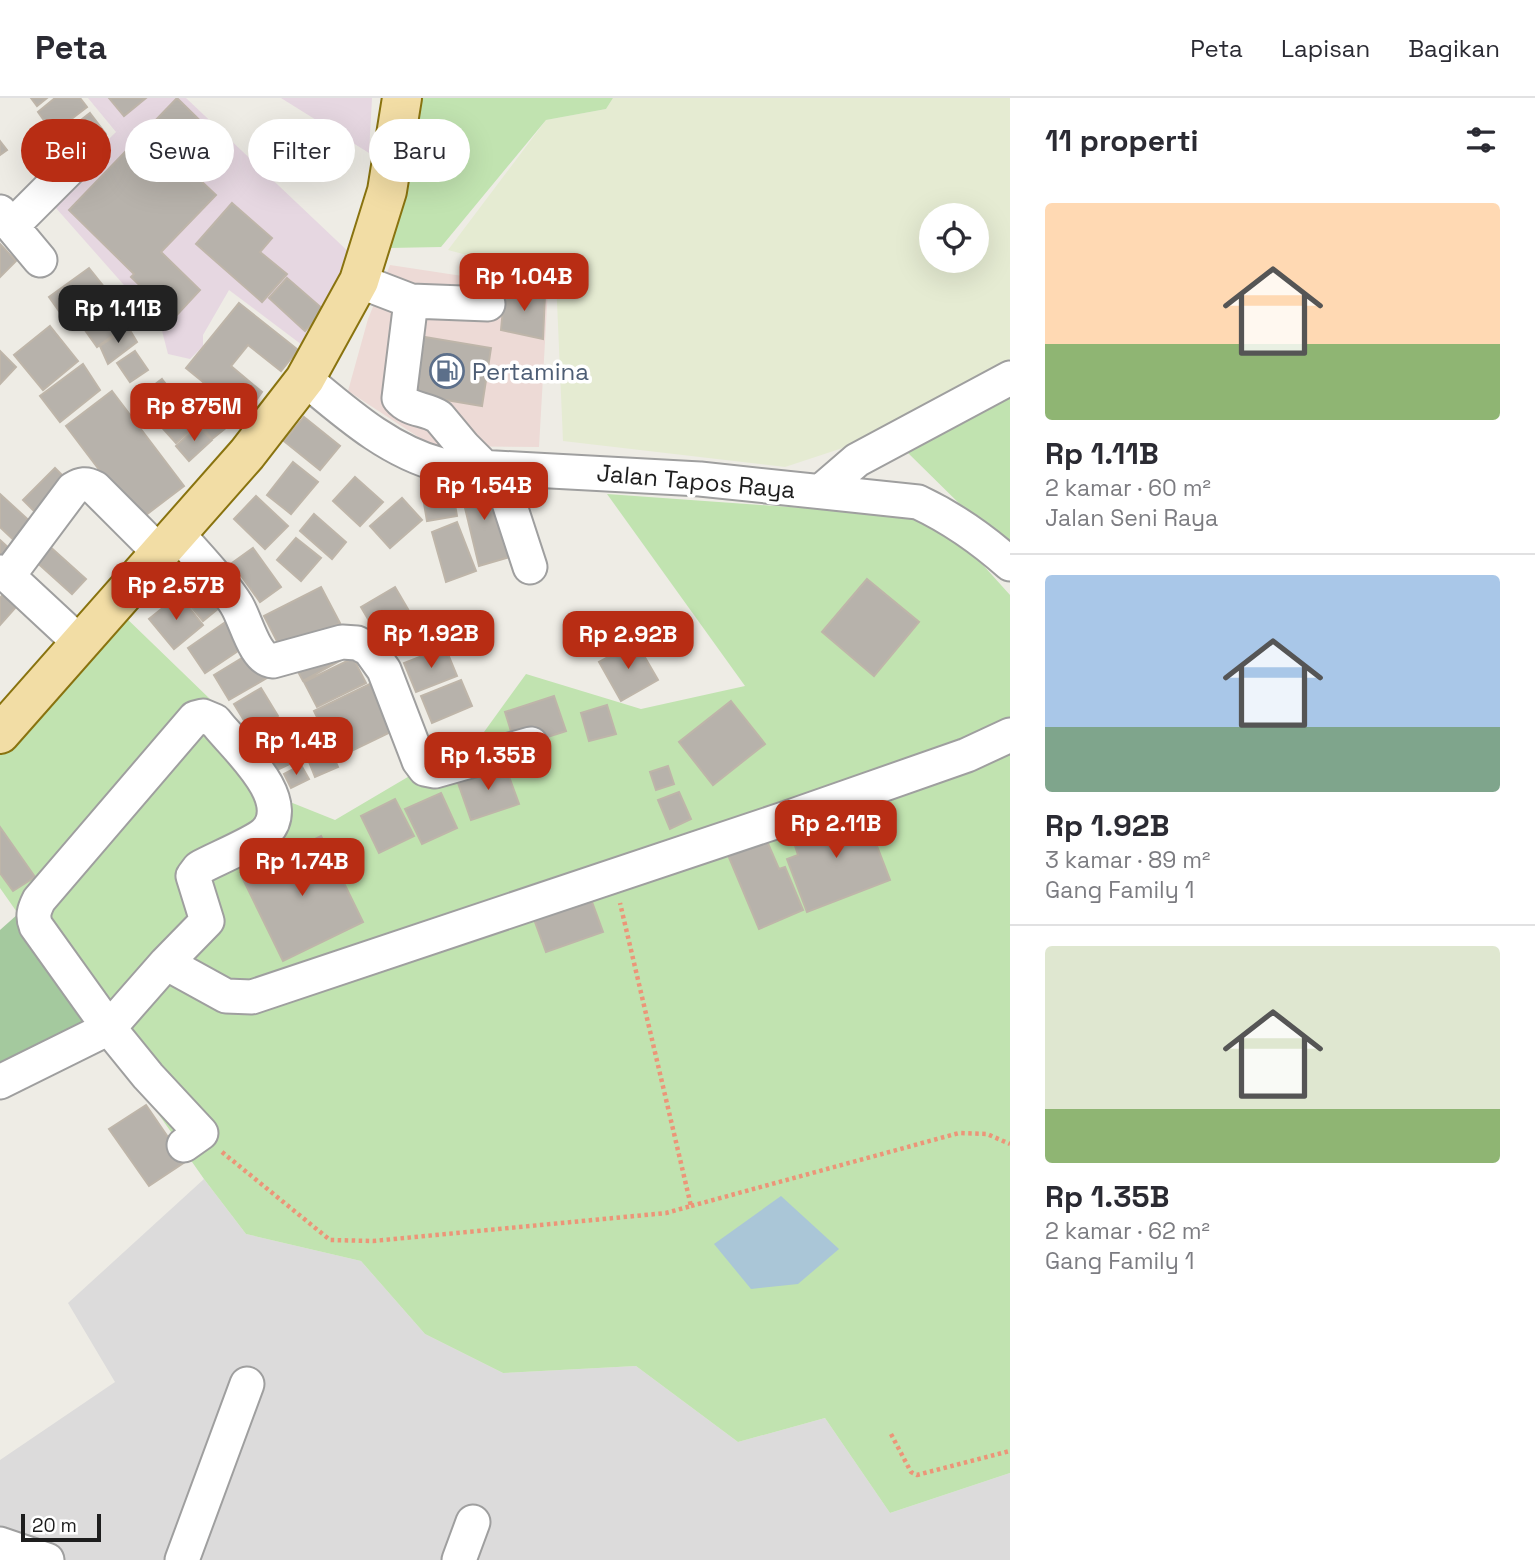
<!DOCTYPE html>
<html lang="id">
<meta charset="utf-8">
<style>
body{margin:0;font-family:"Space Grotesk",sans-serif;background:#f2f2f3;color:#2b2b33;height:100vh;display:flex;flex-direction:column;font-size:26px;white-space:nowrap}
*{box-sizing:border-box;margin:0}
p{font-size:23px;color:#7c7c81}
.icon{flex:none;width:38px;height:38px;fill:none;stroke:currentColor;stroke-width:2;stroke-linecap:round;stroke-linejoin:round}
.map{position:relative;flex:1;overflow:hidden}
.sheet{display:flex;flex-direction:column;background:#fff;width:525px}
.sheet>*{flex:none}
.hud{position:absolute;left:21px;top:21px;width:665px;height:63px;display:flex;gap:14px}
.buttons{position:absolute;left:919px;top:105px;display:grid;gap:14px}
.buttons a{display:grid;place-items:center;width:70px;height:70px;border-radius:50%;background:#fff;box-shadow:0 7px 28px #0002;font-size:35px}
.scale{position:absolute;left:21px;bottom:18px;width:80px;box-sizing:border-box;padding-left:7px;border:4px solid #1e1e1e;border-top:0;font-size:19px;line-height:24px;white-space:nowrap;color:#1e1e1e;-webkit-text-stroke:5px #fff;paint-order:stroke}
.price{position:absolute;translate:-50% -60px;padding:0 16px;border-radius:14px;background:#b82d14;color:#fff;font-size:23px;line-height:46px;filter:drop-shadow(0 2px 4px #0008)}
.price::after{content:'';position:absolute;left:50%;top:42px;width:21px;height:16px;margin-left:-10px;background:inherit;clip-path:polygon(0 0,100% 0,50% 100%)}
.price.active{background:#222;color:#fff}
ul{padding:0;list-style:none}
li{display:grid;align-content:center;gap:14px;height:371px;padding:0 35px}
li+li{border-top:2px solid #e1e1e2}
li span{display:grid;place-items:center;height:217px;border-radius:7px;color:#555}
li>.icon{margin-inline-start:auto}
span .icon{width:126px;height:126px;fill:#fffc;stroke-width:1}
li b{font-size:30px}
h2{display:flex;justify-content:space-between;align-items:center;height:84px;padding:0 35px;font-size:30px}
.tag{padding:0 24px;border-radius:32px;background:#fff;box-shadow:0 7px 28px #0002;font-size:24px;line-height:63px}
.tag.active{background:#b82d14;color:#fff}
header{display:flex;align-items:center;gap:42px;box-sizing:border-box;height:98px;padding:0 35px;background:#fff;border-bottom:2px solid #e1e1e2}
header strong{font-size:33px}
nav{display:flex;gap:38px;margin-inline-start:auto;font-size:24px}
main{display:flex;flex:1;min-height:0}
.map>svg:first-child{display:block}
.residential{fill:#dcdbdb}
.commercial{fill:#eddad6;fill-rule:evenodd}
.industrial{fill:#e6d7e1}
.farmland{fill:#e5ebd2;fill-rule:evenodd}
.grass{fill:#c1e3b0}
.forest{fill:#a4c99e}
.water{fill:#aac6d7}
.building{fill:#b7b2ab;stroke:#beb5a9;stroke-width:2}
.lines{fill:none;stroke-linecap:round;stroke-linejoin:round}
.minor-casing{stroke:#9f9f9f;stroke-width:37}
.major-casing{stroke:#89730f;stroke-width:42}
.path{stroke:#ec9578;stroke-width:4.5;stroke-dasharray:3.5 3.5;stroke-linecap:butt}
.minor{stroke:#fff;stroke-width:33}
.major{stroke:#f2dda5;stroke-width:38}
.labels{text-anchor:middle;dominant-baseline:central;stroke-width:7;stroke-linejoin:round;paint-order:stroke}
.service-label{font-size:24px;fill:#4e5e75;stroke:#fff;text-anchor:start}
.street-label{font-size:24px;fill:#1e1e1e;stroke:#fff}
</style>
<header>
<strong>Peta</strong>
<nav><a>Peta</a><a>Lapisan</a><a>Bagikan</a></nav>
</header>
<main>
<div class="map">
<svg width="1010" height="1462" viewBox="0 0 1010 1462">
<rect width="100%" height="100%" fill="#eeece5"/>
<path class="residential" d="M204 1081 246 1136 361 1163 425 1236 503 1275 636 1268 738 1344 825 1320 890 1415 1010 1375V1462H0V1362L115 1284 68 1205Z"/>
<path class="commercial" d="M390 167 548 191 539 349 432 348 348 293 368 221ZM505 190 545 196 543 240 501 232ZM491 250 482 308 404 295Z"/>
<path class="industrial" d="M88 0H186L354 159 310 253 229 192 203 237V248L190 261 168 256 161 229 48 101 116 34Z
M281 0H372L369 55Z"/>
<path class="farmland" d="M613 0H1010V261L882 337 785 369 563 343 556 181 448 152 546 22 606 11ZM931 117H976V163H931Z"/>
<path class="grass" d="M417 0H613L606 11 546 22 441 149 388 150Z
M1010 286V448L975 421 906 353Z
M607 396 903 417 947 433 983 467 1010 497V1375L890 1415 825 1320 738 1344 636 1268 503 1275 425 1236 361 1163 246 1136 204 1081 0 790V653L120 514 211 602 285 702 335 722 484 634 526 576 641 611 745 588Z"/>
<path class="forest" d="M18 816 102 938 0 989V832Z"/>
<path class="water" d="M781 1098 839 1151 798 1186 751 1191 714 1146Z"/>
<path class="building" d="M31 0H47L37 8Z
M55 0H80L87 9 53 35 38 14Z
M109 0H146L124 18Z
M177 0 230 52 200 82 216 97 161 154 200 192 174 220 131 179 134 176 69 112Z
M90 15 106 36 75 60 58 40Z
M0 43 7 52 0 57Z
M232 105 272 140 260 154 287 176 262 204 196 146Z
M0 146 16 163 0 179Z
M89 170 105 190 64 220 49 199Z
M287 180 324 212 305 233 269 200Z
M505 190 545 196 543 241 501 232Z
M111 192 134 222 97 249 75 218Z
M239 205 298 252 281 273 248 247 231 268 262 294 245 318 186 270Z
M50 228 78 263 43 292 14 257Z
M128 229 137 244 108 266 100 248Z
M413 237 491 250 482 308 404 295Z
M0 253 16 269 0 286Z
M135 253 148 272 130 284 117 265Z
M83 266 100 292 60 324 40 298Z
M162 281 180 304 155 324 136 301Z
M202 286 233 324 212 341 181 302Z
M112 293 184 388 138 423 66 328Z
M178 307 196 327 176 345 158 325Z
M304 319 340 348 320 372 284 343Z
M198 328 212 342 189 363 176 348Z
M293 364 318 384 291 416 267 397Z
M55 370 70 385 38 417 23 402Z
M484 376 513 458 479 468 459 385Z
M355 379 383 404 360 428 333 403Z
M451 384 457 418 427 423 421 388Z
M0 396 35 428 18 446 0 429Z
M256 398 288 428 265 451 234 421Z
M402 400 422 422 390 450 370 428Z
M314 416 346 444 332 461 300 433Z
M457 424 476 473 446 484 432 434Z
M296 440 321 460 301 483 277 462Z
M0 442 12 453 0 466Z
M47 446 86 481 72 496 33 461Z
M253 450 281 489 260 504 232 465Z
M197 460 231 500 203 523 170 483Z
M867 481 919 524 874 578 822 534Z
M9 489 23 501 0 527V500Z
M321 489 340 525 283 555 264 518Z
M395 489 416 525 382 545 361 509Z
M179 497 203 527 174 551 149 521Z
M230 521 247 547 205 575 188 550Z
M636 544 658 582 621 603 599 564Z
M445 549 457 578 416 594 404 565Z
M252 554 267 580 229 602 214 577Z
M353 560 366 585 317 609 304 584Z
M343 561 303 583 296 570Z
M380 581 403 628 337 660 314 613Z
M461 582 472 608 432 625 421 598Z
M261 590 278 618 251 634 234 606Z
M554 598 566 633 516 649 505 614Z
M731 603 765 646 713 687 679 644Z
M607 607 616 636 589 643 581 615Z
M283 630 298 662 271 675 256 643Z
M324 637 338 669 315 679 302 646Z
M504 665 519 706 471 722 457 682Z
M301 667 309 681 291 690 284 676Z
M668 668 674 686 656 692 650 674Z
M679 694 691 721 670 731 658 702Z
M441 695 457 730 422 746 405 711Z
M395 701 414 738 379 755 361 718Z
M846 713 847 718 861 714 866 731 870 730 890 782 807 814 787 761 798 757 791 735Z
M0 729 35 779 13 793 0 775Z
M321 738 363 824 283 863 241 777Z
M766 741 779 771 785 769 803 812 759 831 728 757Z
M588 793 603 834 546 854 531 813Z
M146 1007 185 1064 149 1088 109 1031Z"/>
<g class="lines">
<g class="minor-casing">
<path id="minor" d="M0 114 40 162
M12 128 70 70
M359 183 411 203 488 206
M411 203 399 300C410 313 426 310 439 319L464 349 483 368
M305 281C346 315 388 353 441 367L700 381 918 404C952 420 982 441 1010 466
M498 371 530 469
M821 393 857 362 1010 280
M177 435C195 456 222 483 236 506 246 521 254 562 273 563L342 544 357 545 369 551 384 572 419 663 425 671 435 673 531 646
M0 474 8 478 79 544
M8 478 73 391C81 386 86 385 95 390L159 454
M166 865 207 823 193 778 199 770C213 762 257 744 266 734 296 703 238 651 219 628L215 623 203 618 195 620 39 802C34 812 32 818 36 828L109 930 166 865 226 898 252 899 787 720 967 657 1010 637
M0 984 109 930 148 978 201 1035 184 1047
M0 1446 47 1462
M182 1462 247 1286
M459 1462 473 1424"/>
</g>
<g class="major-casing">
<path id="major" d="M0 636 247 356 305 281 359 183 387 93 402 0"/>
</g>
<path class="path" d="M222 1054 330 1142 373 1143 666 1115 691 1108 620 805
M691 1108 959 1035 987 1036 1010 1046
M891 1336 911 1374 917 1377 1010 1353"/>
<use href="#minor" class="minor"/>
<use href="#major" class="major"/>
</g>
<defs>
<g id="fuel-ring" transform="scale(1.75)"><circle r="9.5" fill="#fff" stroke="#5c6f8a" stroke-width="1.5"/><path d="M-5.5-6h7V0h2V4h1.3V-2.5L3-4.5l.8-.8L6-3V5H2.5V1h-1V6h-7ZM-4.2-4.7v3.2H.2V-4.7Z" fill="#5c6f8a"/></g>
</defs>
<g fill-rule="evenodd">
<use href="#fuel-ring" x="447" y="273"/>
</g>
<g class="labels">
<g class="service-label">
<text x="472" y="273">Pertamina</text>
</g>
<g class="street-label">
<text transform="translate(696 383) rotate(5)">Jalan Tapos Raya</text>
</g>
</g>
</svg>
<div class="buttons">
<a><svg class="icon" aria-label="locate" viewBox="0 0 24 24"><circle cx="12" cy="12" r="6"/><path d="M12 2v4M12 18v4M2 12h4M18 12h4"/></svg></a>
</div>
<div class="scale">20 m</div>
<b class="price" style="left:524px;top:215px">Rp 1.04B</b>
<b class="price active" style="left:118px;top:247px">Rp 1.11B</b>
<b class="price" style="left:194px;top:345px">Rp 875M</b>
<b class="price" style="left:484px;top:424px">Rp 1.54B</b>
<b class="price" style="left:176px;top:524px">Rp 2.57B</b>
<b class="price" style="left:431px;top:572px">Rp 1.92B</b>
<b class="price" style="left:628px;top:573px">Rp 2.92B</b>
<b class="price" style="left:296px;top:679px">Rp 1.4B</b>
<b class="price" style="left:488px;top:694px">Rp 1.35B</b>
<b class="price" style="left:836px;top:762px">Rp 2.11B</b>
<b class="price" style="left:302px;top:800px">Rp 1.74B</b>
<div class="hud">
<a class="tag active">Beli</a>
<a class="tag">Sewa</a>
<a class="tag">Filter</a>
<a class="tag">Baru</a>
</div>
</div>
<section class="sheet">
<h2>11 properti<svg class="icon" aria-label="filters" viewBox="0 0 24 24"><path d="M4 7h16M4 17h16"/><circle cx="9" cy="7" r="2"/><circle cx="15" cy="17" r="2"/></svg></h2>
<ul>
<li><span style="background:linear-gradient(#ffd9b3 65%,#8fb573 0)"><svg class="icon" aria-label="home" viewBox="0 0 24 24"><path d="M3 11l9-7 9 7M6 9v11h12V9"/></svg></span><div><b>Rp 1.11B</b><p>2 kamar · 60 m²</p><p>Jalan Seni Raya</p></div></li>
<li><span style="background:linear-gradient(#a9c7e8 70%,#7fa58c 0)"><svg class="icon" aria-label="home" viewBox="0 0 24 24"><path d="M3 11l9-7 9 7M6 9v11h12V9"/></svg></span><div><b>Rp 1.92B</b><p>3 kamar · 89 m²</p><p>Gang Family 1</p></div></li>
<li><span style="background:linear-gradient(#dfe7d0 75%,#8fb573 0)"><svg class="icon" aria-label="home" viewBox="0 0 24 24"><path d="M3 11l9-7 9 7M6 9v11h12V9"/></svg></span><div><b>Rp 1.35B</b><p>2 kamar · 62 m²</p><p>Gang Family 1</p></div></li>
</ul>
</section>
</main>
